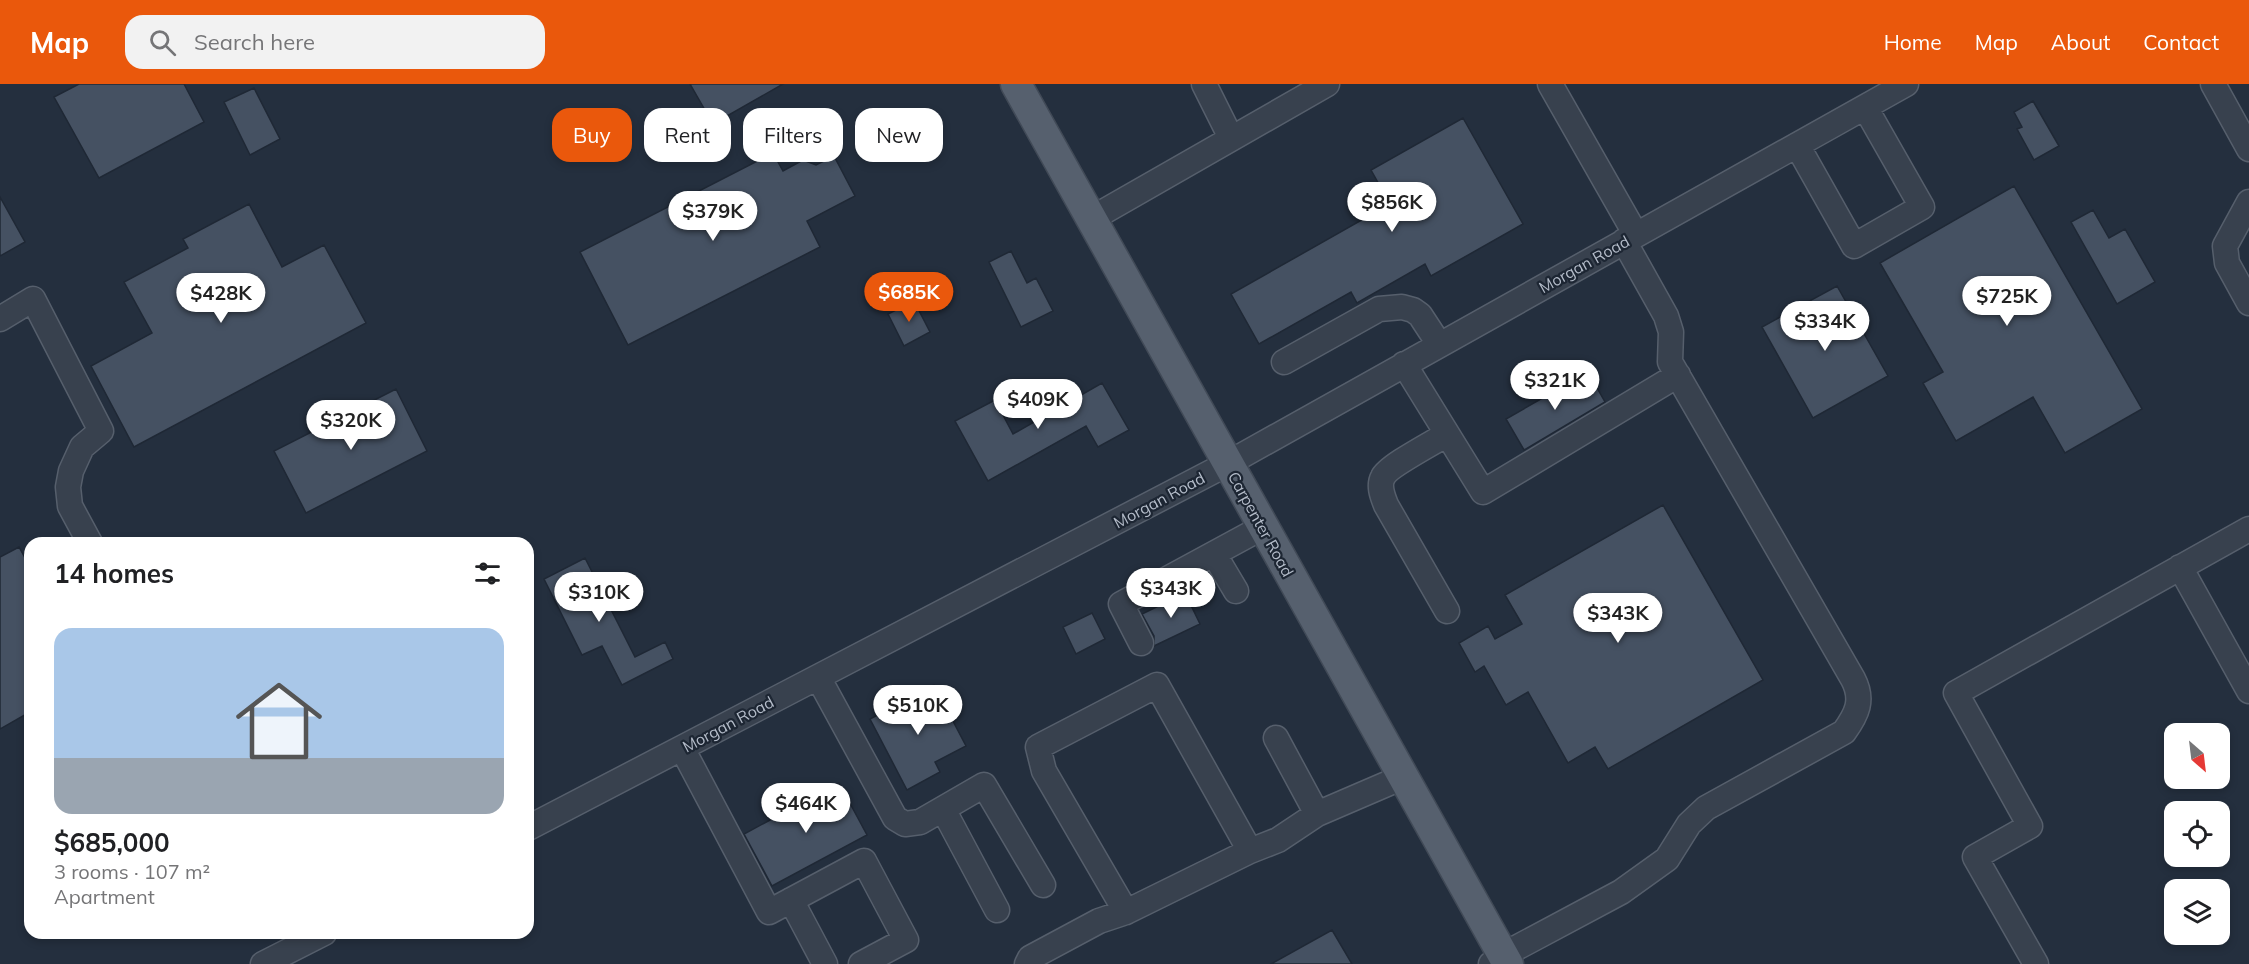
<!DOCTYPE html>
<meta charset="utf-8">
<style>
body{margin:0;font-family:Mulish,sans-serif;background:#f2f2f2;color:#202124;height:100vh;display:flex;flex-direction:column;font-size:22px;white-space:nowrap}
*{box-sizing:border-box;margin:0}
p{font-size:20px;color:#757577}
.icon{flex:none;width:33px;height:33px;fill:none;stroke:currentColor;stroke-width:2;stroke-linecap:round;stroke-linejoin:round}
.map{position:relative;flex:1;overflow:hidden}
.drawer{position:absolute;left:24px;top:453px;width:510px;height:402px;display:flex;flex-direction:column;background:#fff;border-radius:18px;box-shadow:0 3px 9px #0003}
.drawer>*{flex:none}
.guide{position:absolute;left:552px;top:24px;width:570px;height:54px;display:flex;gap:12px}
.needle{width:39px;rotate:152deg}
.buttons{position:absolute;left:2164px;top:639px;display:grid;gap:12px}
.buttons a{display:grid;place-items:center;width:66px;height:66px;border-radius:12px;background:#fff;box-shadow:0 3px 9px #0003;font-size:30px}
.price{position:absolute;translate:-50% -51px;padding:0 14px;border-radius:21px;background:#fff;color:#222;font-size:20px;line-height:39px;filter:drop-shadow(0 2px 3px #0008)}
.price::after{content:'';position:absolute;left:50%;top:36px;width:18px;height:14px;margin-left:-9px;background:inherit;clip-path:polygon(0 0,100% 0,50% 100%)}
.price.on{background:#ea580c;color:#fff}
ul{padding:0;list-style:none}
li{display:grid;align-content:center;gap:12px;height:318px;padding:0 30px}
li span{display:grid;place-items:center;height:186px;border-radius:18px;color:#555}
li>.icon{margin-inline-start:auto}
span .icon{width:108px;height:108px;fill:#fffc;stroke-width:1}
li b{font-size:26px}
h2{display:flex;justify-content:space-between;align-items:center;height:72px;padding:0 30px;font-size:26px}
.pill{padding:0 21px;border-radius:18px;background:#fff;box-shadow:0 3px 9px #0003;font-size:21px;line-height:54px}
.pill.on{background:#ea580c;color:#fff}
header{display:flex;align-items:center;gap:36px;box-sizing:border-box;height:84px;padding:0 30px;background:#ea580c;color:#fff}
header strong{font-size:28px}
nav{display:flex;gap:33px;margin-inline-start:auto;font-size:21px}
.search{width:420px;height:54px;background:#f2f2f2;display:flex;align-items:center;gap:15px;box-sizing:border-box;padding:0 21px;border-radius:18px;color:#757577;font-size:22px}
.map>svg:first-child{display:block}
.building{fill:#455162;stroke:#1f2835;stroke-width:1.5}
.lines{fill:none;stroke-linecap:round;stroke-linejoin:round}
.minor-casing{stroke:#565f6c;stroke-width:27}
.major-casing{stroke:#414a57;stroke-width:33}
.minor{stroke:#38414e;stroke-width:24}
.major{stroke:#56606e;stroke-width:30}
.labels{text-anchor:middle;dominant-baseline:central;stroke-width:4.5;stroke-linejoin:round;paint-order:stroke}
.street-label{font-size:16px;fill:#b4bcc9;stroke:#1d2633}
</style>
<header>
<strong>Map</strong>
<div class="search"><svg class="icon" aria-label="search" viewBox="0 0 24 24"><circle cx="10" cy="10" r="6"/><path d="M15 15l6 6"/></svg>Search here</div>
<nav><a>Home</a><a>Map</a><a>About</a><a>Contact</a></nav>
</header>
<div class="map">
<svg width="2249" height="880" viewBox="0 0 2249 880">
<rect width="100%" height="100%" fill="#242f3e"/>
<path class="building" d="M79 0H184L204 38 99 94 54 13Z
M690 0H783L713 40Z
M254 4 280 55 250 71 224 18Z
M2033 17 2059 62 2034 76 2017 45 2022 43 2014 28Z
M1463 34 1523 140 1431 192 1425 180 1357 219 1351 208 1259 260 1231 210 1390 120 1371 86Z
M773 69 783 87 803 76 816 81 834 72 855 112 807 137 820 163 628 261 580 168Z
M2014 102 2142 325 2065 369 2033 313 1956 357 1923 299 1943 288 1880 179Z
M0 113 25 158 0 172Z
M249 120 282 183 324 161 366 239 134 363 91 282 152 249 124 198 188 164 183 155Z
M2093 126 2109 154 2125 145 2155 198 2117 220 2071 138Z
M1011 167 1027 199 1036 194 1053 227 1021 243 989 178Z
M1837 202 1888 292 1813 334 1762 243Z
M914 217 930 248 904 262 888 230Z
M1588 288 1605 318 1524 366 1506 335Z
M1102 299 1129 346 1098 363 1086 342 988 397 955 337 995 316 1013 350Z
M396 305 427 367 306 429 274 367Z
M1663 421 1763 596 1608 685 1595 663 1568 679 1528 608 1506 621 1484 582 1475 588 1459 559 1488 542 1495 555 1522 540 1505 511Z
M19 463 30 483V628L0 645V473Z
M585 474 635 573 665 558 673 575 622 601 602 562 582 571 544 495Z
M1185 509 1200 540 1154 562V552L1142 530Z
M1092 529 1105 555 1076 570 1063 543Z
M934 601 966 662 935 678 940 688 907 706 870 635Z
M839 699 867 751 772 802 744 750Z
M1332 846 1352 880H1271Z"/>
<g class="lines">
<g class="minor-casing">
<path id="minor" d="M1204 0 1231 54
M1550 0 1636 151
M2213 0 2249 65
M1797 61 1854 162 1922 123 1865 23
M2249 118 2225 162 2227 179 2249 219
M1091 135 1327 0
M0 235 33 215 101 347 82 363 71 387 68 403 70 422 90 459
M1284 278 1379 225 1402 223 1413 226 1420 231 1439 260
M1404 280 1483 408 1678 291
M1214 470 1236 507
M2180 483 2249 607
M1447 527 1386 421C1383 413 1378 402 1383 393 1388 382 1435 358 1447 350
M1141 559 1121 520 1263 443
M818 593 895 734 905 740 920 738 984 701 1043 801
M1276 654 1317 730
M682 664 769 828 864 777 906 856 861 880
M943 725 997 826
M528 744 1227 380 1906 0
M791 816 825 880
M1126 828 1044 687 1038 663 1157 601 1250 767
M263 880 324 849
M1027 880 1030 874 1099 837 1126 828 1250 767 1278 756 1317 730 1403 693
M1491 880 1503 871 1621 808 1667 775 1689 740 1706 724 1844 648C1857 630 1864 616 1853 595L1670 278 1671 248 1666 232 1624 157
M2036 880 1975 773 2030 742 1956 609 2249 445"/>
</g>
<g class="major-casing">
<path id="major" d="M1016 0 1508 880"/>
</g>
<use href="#minor" class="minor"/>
<use href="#major" class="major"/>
</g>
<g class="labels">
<g class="street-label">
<text transform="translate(1584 180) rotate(-29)">Morgan Road</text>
<text transform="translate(1159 416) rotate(-28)">Morgan Road</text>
<text transform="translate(1261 440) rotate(61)">Carpenter Road</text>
<text transform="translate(728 640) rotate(-28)">Morgan Road</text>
</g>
</g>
</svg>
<div class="buttons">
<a><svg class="needle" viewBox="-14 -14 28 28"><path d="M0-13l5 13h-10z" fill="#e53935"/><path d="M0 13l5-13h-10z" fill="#757577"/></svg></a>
<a><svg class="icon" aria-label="locate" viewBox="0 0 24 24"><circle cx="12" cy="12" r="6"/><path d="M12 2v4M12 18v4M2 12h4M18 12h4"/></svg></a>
<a><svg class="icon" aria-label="layers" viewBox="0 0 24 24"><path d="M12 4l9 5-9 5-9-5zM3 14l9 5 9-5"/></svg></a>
</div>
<b class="price" style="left:1392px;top:149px">$856K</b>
<b class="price" style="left:713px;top:158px">$379K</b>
<b class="price on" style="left:909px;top:239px">$685K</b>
<b class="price" style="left:221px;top:240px">$428K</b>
<b class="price" style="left:2007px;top:243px">$725K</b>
<b class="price" style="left:1825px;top:268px">$334K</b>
<b class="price" style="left:1555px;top:327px">$321K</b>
<b class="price" style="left:1038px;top:346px">$409K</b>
<b class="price" style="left:351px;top:367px">$320K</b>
<b class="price" style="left:1171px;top:535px">$343K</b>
<b class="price" style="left:599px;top:539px">$310K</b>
<b class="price" style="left:1618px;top:560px">$343K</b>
<b class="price" style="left:918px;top:652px">$510K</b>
<b class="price" style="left:806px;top:750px">$464K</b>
<div class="guide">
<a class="pill on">Buy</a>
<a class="pill">Rent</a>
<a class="pill">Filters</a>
<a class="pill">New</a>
</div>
<section class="drawer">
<h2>14 homes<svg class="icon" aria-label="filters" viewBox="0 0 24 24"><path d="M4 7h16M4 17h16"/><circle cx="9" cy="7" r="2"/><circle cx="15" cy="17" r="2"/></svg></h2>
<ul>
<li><span style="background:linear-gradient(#a9c7e8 70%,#9aa5b1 0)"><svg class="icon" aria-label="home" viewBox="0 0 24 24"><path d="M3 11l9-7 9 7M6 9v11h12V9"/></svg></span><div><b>$685,000</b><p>3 rooms · 107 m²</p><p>Apartment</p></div></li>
</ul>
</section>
</div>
